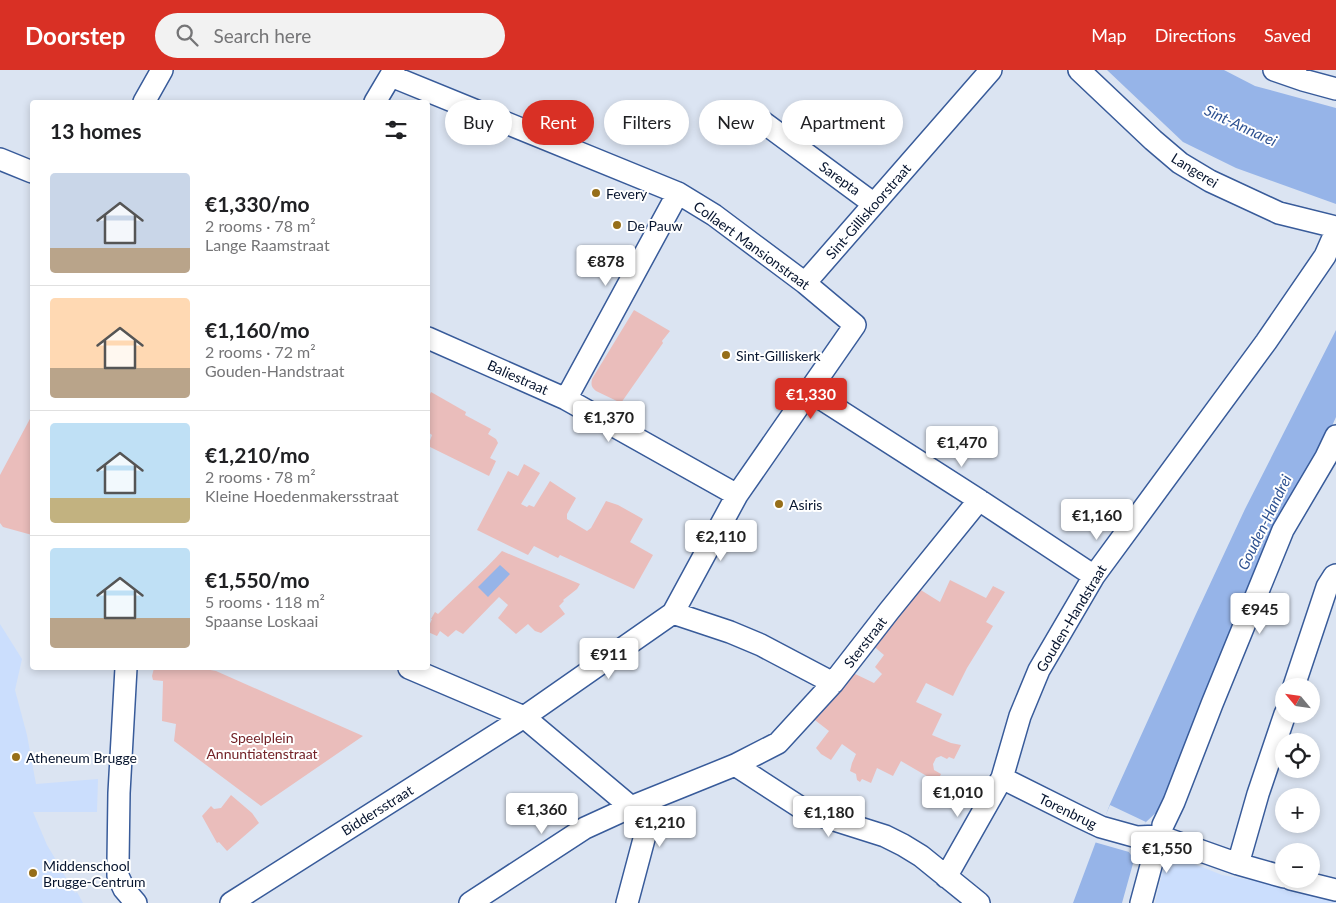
<!DOCTYPE html>
<meta charset="utf-8">
<style>
body{margin:0;font-family:Lato,sans-serif;background:#f2f2f2;color:#202124;height:100vh;display:flex;flex-direction:column;font-size:19px;white-space:nowrap}
*{box-sizing:border-box;margin:0}
p{font-size:16px;color:#757577}
.icon{flex:none;width:28px;height:28px;fill:none;stroke:currentColor;stroke-width:2;stroke-linecap:round;stroke-linejoin:round}
.map{position:relative;flex:1;overflow:hidden}
.side{position:absolute;left:30px;top:30px;width:400px;height:570px;display:flex;flex-direction:column;background:#fff;border-radius:5px;box-shadow:0 2px 8px #0003}
.side>*{flex:none}
.hud{position:absolute;left:445px;top:30px;width:475px;height:45px;display:flex;gap:10px}
.needle{width:32px;rotate:299deg}
.controls{position:absolute;left:1275px;top:608px;display:grid;gap:10px}
.controls a{display:grid;place-items:center;width:45px;height:45px;border-radius:50%;background:#fff;box-shadow:0 2px 8px #0003;font-size:25px}
.price{position:absolute;translate:-50% -42px;padding:0 11px;border-radius:5px;background:#fff;color:#222;font-size:16px;line-height:32px;filter:drop-shadow(0 1px 2px #0008)}
.price::after{content:'';position:absolute;left:50%;top:30px;width:15px;height:11px;margin-left:-8px;background:inherit;clip-path:polygon(0 0,100% 0,50% 100%)}
.price.selected{background:#d93025;color:#fff}
ul{padding:0;list-style:none}
li{display:flex;align-items:center;gap:15px;height:125px;padding:0 20px}
li+li{border-top:1px solid #e0e0e0}
li span{display:grid;place-items:center;flex:none;width:140px;height:100px;border-radius:5px;color:#555}
li>.icon{margin-inline-start:auto}
span .icon{width:60px;height:60px;fill:#fffc;stroke-width:1}
li b{font-size:21px}
h2{display:flex;justify-content:space-between;align-items:center;height:60px;padding:0 20px;font-size:21px}
.pill{padding:0 18px;border-radius:22px;background:#fff;box-shadow:0 2px 8px #0003;font-size:18px;line-height:45px}
.pill.selected{background:#d93025;color:#fff}
header{display:flex;align-items:center;gap:30px;box-sizing:border-box;height:70px;padding:0 25px;background:#d93025;color:#fff}
header strong{font-size:24px}
nav{display:flex;gap:28px;margin-inline-start:auto;font-size:18px}
.search{width:350px;height:45px;background:#f2f2f2;display:flex;align-items:center;gap:12px;box-sizing:border-box;padding:0 18px;border-radius:28px;color:#757577;font-size:19px}
.map>svg:first-child{display:block}
.built{fill:#cbdefd}
.green{fill:#eabdbb}
.water{fill:#96b4e8}
.pier{fill:#dbe4f2}
.lines{fill:none;stroke-linecap:round;stroke-linejoin:round}
.street-casing{stroke:#385b9a;stroke-width:24}
.street{stroke:#fff;stroke-width:21}
.poi-dot{fill:#966e19;stroke:#fff;stroke-width:2}
.labels{text-anchor:middle;dominant-baseline:central;stroke-width:4;stroke-linejoin:round;paint-order:stroke}
.street-label{font-size:14px;fill:#07152f;stroke:#fff}
.poi-label{font-size:14px;fill:#07152f;stroke:#fff;text-anchor:start}
.park-label{font-size:14px;fill:#732227;stroke:#fff}
.water-label{font-size:15px;font-style:italic;fill:#2d5191;stroke:#fff}
</style>
<header>
<strong>Doorstep</strong>
<div class="search"><svg class="icon" aria-label="search" viewBox="0 0 24 24"><circle cx="10" cy="10" r="6"/><path d="M15 15l6 6"/></svg>Search here</div>
<nav><a>Map</a><a>Directions</a><a>Saved</a></nav>
</header>
<div class="map">
<svg width="1336" height="833" viewBox="0 0 1336 833">
<rect width="100%" height="100%" fill="#dbe4f2"/>
<path class="built" d="M0 554 22 589 15 620 27 665 36 714 98 709 97 742H33L47 775 56 790 54 791 61 802 62 801 75 823 77 822 83 833H0Z
M1167 783 1222 805 1272 814 1309 823 1315 828 1336 831V833H1155Z"/>
<path class="green" d="M634 240 670 261 662 271 663 273 621 333 596 321C591 317 591 315 592 309Z
M431 322 466 342 465 345 491 359 488 364 496 369 498 373 490 388 496 391 489 406 428 376 432 365 428 362V329Z
M32 345V465L3 457 0 453V405Z
M524 394 540 403 521 434 527 437 529 435 534 437 550 411 576 428 567 444V449L587 461 591 458 606 431 618 435 643 449 630 472 653 485 634 519 560 485 558 488 534 476 528 485 477 460 508 401 518 406Z
M502 481 580 514 577 519 563 530 564 531 559 536 565 544 541 563 535 561 528 554 516 564 498 548 508 535 499 527 463 564 456 560 448 567 440 561 437 566 428 562V558L432 549H431L435 542 438 544C459 523 482 503 502 481Z
M950 510 986 528 993 516 1005 522 986 552 993 556 967 598 953 626 926 613 916 632 942 644 932 665 951 673 961 675 954 689 949 687 947 689 941 686 936 688 933 694 934 700 941 704 937 712 901 691 893 706 877 698 871 713 862 709 860 712 857 710 856 704 850 701 852 693 856 684 842 674 831 690 821 684 816 678 829 661 811 647 849 601 874 613 882 604 875 597 884 585 871 574 916 517 940 532Z
M154 598H199L216 601 363 666 261 736 174 671 176 654 162 651 163 611 153 610 152 606Z
M231 725 252 743 259 753 227 781 219 772 217 773 202 746 211 736 214 739 221 738Z"/>
<path class="water" d="M1107 0H1224L1255 16 1336 38V134L1236 98 1183 72Z
M1336 260V347L1161 738 1146 752 1129 782 1134 790 1122 833H1073L1110 734 1196 544 1245 439Z
M500 495 510 504 488 527 478 517Z"/>
<path class="pier" d="M1110 735 1146 752 1129 782 1094 772Z"/>
<g class="lines">
<g class="street-casing">
<path id="street" d="M1079 0 1153 70 1180 93 1210 111 1279 143 1336 157
M1274 0 1303 10 1336 19
M144 32 162 0
M375 32 394 0
M756 47 874 134
M0 89 32 102
M805 213 991 0
M428 268 566 329 737 425
M809 321 979 430 1094 506
M566 329 678 123
M673 543 730 562 761 575 833 613
M126 598 119 723 118 792V806L124 819 136 833
M409 598 524 647 631 737 648 754 627 833
M1294 616 1327 517 1334 506 1336 505
M735 695 806 741 885 766 903 775 921 786 979 833
M1002 708 1078 746 1101 757 1137 767 1159 766 1238 794 1284 807
M1163 755 1174 732 1212 634 1283 460 1326 387 1336 366
M1238 794 1258 724 1285 644
M946 807 1002 708 1020 646 1039 600 1094 506 1266 272 1325 186 1336 161
M1291 809 1336 820
M231 833 524 647 673 543 737 425 855 255 805 213 714 145 678 123 391 6
M470 833 585 758 631 737 735 695 778 673 833 613 889 541 979 430
M1141 833 1159 766"/>
</g>
<use href="#street" class="street"/>
</g>
<g class="poi-dot">
<circle cx="596" cy="123" r="5"/>
<circle cx="617" cy="155" r="5"/>
<circle cx="726" cy="285" r="5"/>
<circle cx="779" cy="434" r="5"/>
<circle cx="16" cy="687" r="5"/>
<circle cx="33" cy="803" r="5"/>
</g>
<g class="labels">
<g class="street-label">
<text transform="translate(1195 100) rotate(32)">Langerei</text>
<text transform="translate(840 108) rotate(36)">Sarepta</text>
<text transform="translate(868 141) rotate(-49)">Sint-Gilliskoorstraat</text>
<text transform="translate(752 175) rotate(36)">Collaert Mansionstraat</text>
<text transform="translate(518 307) rotate(24)">Baliestraat</text>
<text transform="translate(1071 548) rotate(-59)">Gouden-Handstraat</text>
<text transform="translate(865 572) rotate(-52)">Sterstraat</text>
<text transform="translate(377 740) rotate(-32)">Biddersstraat</text>
<text transform="translate(1068 741) rotate(26)">Torenbrug</text>
</g>
<g class="poi-label">
<text x="606" y="123">Fevery</text>
<text x="627" y="155">De Pauw</text>
<text x="736" y="285">Sint-Gilliskerk</text>
<text x="789" y="434">Asiris</text>
<text x="26" y="687">Atheneum Brugge</text>
<text x="43" y="795">Middenschool<tspan x="43" dy="16">Brugge-Centrum</tspan></text>
</g>
<g class="park-label">
<text x="262" y="667">Speelplein<tspan x="262" dy="16">Annuntiatenstraat</tspan></text>
</g>
<g class="water-label">
<text transform="translate(1241 55) rotate(25)">Sint-Annarei</text>
<text transform="translate(1264 452) rotate(-64)">Gouden-Handrei</text>
</g>
</g>
</svg>
<div class="controls">
<a><svg class="needle" viewBox="-14 -14 28 28"><path d="M0-13l5 13h-10z" fill="#e53935"/><path d="M0 13l5-13h-10z" fill="#757577"/></svg></a>
<a><svg class="icon" aria-label="locate" viewBox="0 0 24 24"><circle cx="12" cy="12" r="6"/><path d="M12 2v4M12 18v4M2 12h4M18 12h4"/></svg></a>
<a>+</a>
<a>−</a>
</div>
<b class="price" style="left:606px;top:217px">€878</b>
<b class="price selected" style="left:811px;top:350px">€1,330</b>
<b class="price" style="left:609px;top:373px">€1,370</b>
<b class="price" style="left:962px;top:398px">€1,470</b>
<b class="price" style="left:1097px;top:471px">€1,160</b>
<b class="price" style="left:721px;top:492px">€2,110</b>
<b class="price" style="left:1260px;top:565px">€945</b>
<b class="price" style="left:609px;top:610px">€911</b>
<b class="price" style="left:958px;top:748px">€1,010</b>
<b class="price" style="left:542px;top:765px">€1,360</b>
<b class="price" style="left:829px;top:768px">€1,180</b>
<b class="price" style="left:660px;top:778px">€1,210</b>
<b class="price" style="left:1167px;top:804px">€1,550</b>
<div class="hud">
<a class="pill">Buy</a>
<a class="pill selected">Rent</a>
<a class="pill">Filters</a>
<a class="pill">New</a>
<a class="pill">Apartment</a>
</div>
<section class="side">
<h2>13 homes<svg class="icon" aria-label="filters" viewBox="0 0 24 24"><path d="M4 7h16M4 17h16"/><circle cx="9" cy="7" r="2"/><circle cx="15" cy="17" r="2"/></svg></h2>
<ul>
<li><span style="background:linear-gradient(#c9d6e8 75%,#b9a48a 0)"><svg class="icon" aria-label="home" viewBox="0 0 24 24"><path d="M3 11l9-7 9 7M6 9v11h12V9"/></svg></span><div><b>€1,330/mo</b><p>2 rooms · 78 m²</p><p>Lange Raamstraat</p></div></li>
<li><span style="background:linear-gradient(#ffd9b3 70%,#b9a48a 0)"><svg class="icon" aria-label="home" viewBox="0 0 24 24"><path d="M3 11l9-7 9 7M6 9v11h12V9"/></svg></span><div><b>€1,160/mo</b><p>2 rooms · 72 m²</p><p>Gouden-Handstraat</p></div></li>
<li><span style="background:linear-gradient(#bfe0f5 75%,#c2b280 0)"><svg class="icon" aria-label="home" viewBox="0 0 24 24"><path d="M3 11l9-7 9 7M6 9v11h12V9"/></svg></span><div><b>€1,210/mo</b><p>2 rooms · 78 m²</p><p>Kleine Hoedenmakersstraat</p></div></li>
<li><span style="background:linear-gradient(#bfe0f5 70%,#b9a48a 0)"><svg class="icon" aria-label="home" viewBox="0 0 24 24"><path d="M3 11l9-7 9 7M6 9v11h12V9"/></svg></span><div><b>€1,550/mo</b><p>5 rooms · 118 m²</p><p>Spaanse Loskaai</p></div></li>
</ul>
</section>
</div>
